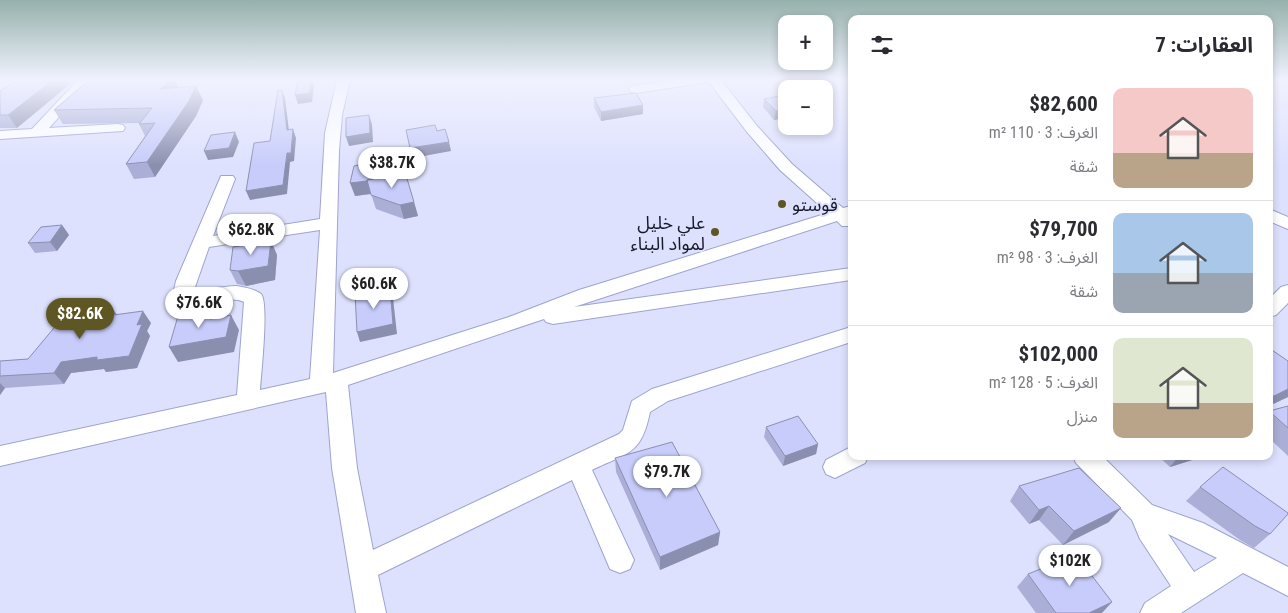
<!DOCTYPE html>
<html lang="ar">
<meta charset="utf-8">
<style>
body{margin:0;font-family:"Roboto Condensed","Noto Sans Arabic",sans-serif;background:#f7f7f7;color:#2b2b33;direction:rtl;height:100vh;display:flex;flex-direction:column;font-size:19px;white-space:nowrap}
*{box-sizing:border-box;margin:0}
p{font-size:16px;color:#7c7c81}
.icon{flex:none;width:28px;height:28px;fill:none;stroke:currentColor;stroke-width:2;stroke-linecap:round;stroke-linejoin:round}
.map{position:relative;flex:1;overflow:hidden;direction:ltr}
.panel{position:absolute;left:848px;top:15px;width:425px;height:445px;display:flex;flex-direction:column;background:#fff;border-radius:10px;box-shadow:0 2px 8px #0003;direction:rtl}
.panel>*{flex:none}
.buttons{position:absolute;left:778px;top:15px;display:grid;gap:10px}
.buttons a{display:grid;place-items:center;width:55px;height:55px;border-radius:10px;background:#fff;box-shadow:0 2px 8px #0003;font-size:25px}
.price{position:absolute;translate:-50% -42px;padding:0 11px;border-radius:18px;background:#fff;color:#222;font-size:16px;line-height:32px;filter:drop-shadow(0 1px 2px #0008)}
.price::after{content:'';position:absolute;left:50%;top:30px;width:15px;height:11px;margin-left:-8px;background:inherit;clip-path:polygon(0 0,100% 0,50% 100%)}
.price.on{background:#5f5723;color:#fff}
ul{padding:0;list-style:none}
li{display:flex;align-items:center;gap:15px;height:125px;padding:0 20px}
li+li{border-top:1px solid #e1e1e2}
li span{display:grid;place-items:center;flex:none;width:140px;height:100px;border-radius:10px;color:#555}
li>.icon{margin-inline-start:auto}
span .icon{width:60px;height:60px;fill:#fffc;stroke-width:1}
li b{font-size:21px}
h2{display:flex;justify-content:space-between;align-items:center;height:60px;padding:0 20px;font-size:21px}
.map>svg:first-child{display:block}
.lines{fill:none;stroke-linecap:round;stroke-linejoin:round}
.minor-casing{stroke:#9ea3d0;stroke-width:2}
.minor{fill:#fff;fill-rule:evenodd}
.wall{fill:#abafd7}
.shaded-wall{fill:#8b8faf}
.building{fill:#c7ccfa;stroke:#8b8faf}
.poi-dot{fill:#5f5723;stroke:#dee1fe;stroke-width:2}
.labels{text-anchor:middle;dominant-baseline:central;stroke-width:4;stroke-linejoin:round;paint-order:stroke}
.poi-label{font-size:18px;fill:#161728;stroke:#dee1fe;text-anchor:start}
</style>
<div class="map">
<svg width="1288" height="613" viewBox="0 0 1288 613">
<rect width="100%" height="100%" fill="#dee1fe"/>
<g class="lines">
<g class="minor-casing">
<path id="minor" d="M78 80 91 81 49 128 118 124 123 125 125 128 123 131 0 139V131L32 129Z
M337 80H350L342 115 339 151 333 373 509 317 579 290 828 213 780 170 747 132 709 82 636 93 631 92 629 89 631 86 676 80H721L757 126 792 164 843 208 851 206V226H842L837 221 574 307 851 268V280L553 324 546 322 544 319 348 385 357 468 373 550 619 434 623 430 632 401 652 389 851 327V342L668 401 650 412C641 455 629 452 592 470L634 560 630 569 620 573 610 569 572 480 378 575 386 613H356L332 468 326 392 0 466V446L237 395 244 302C224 292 188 317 173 294L176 281 221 176H233L235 179 213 236 320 219 325 133ZM320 230 310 379 260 390C261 375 269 302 261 294 255 289 243 287 236 286 222 286 208 291 194 290L209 247Z
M1269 209 1288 217V229L1269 221Z
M1288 285V303L1276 315 1269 317V299L1281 287Z
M851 447V456H868L865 463 835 478 826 474 823 467 826 460Z
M1073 456H1102L1152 505 1203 523 1288 567V596L1243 573 1181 613H1140L1145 603 1171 586 1140 539 1132 520 1076 463ZM1168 534 1217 558 1194 572Z"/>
</g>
<use href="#minor" class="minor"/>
</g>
<path class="wall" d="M179 87 203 100 196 116 155 177 134 179 126 164 145 136 139 124 140 123 63 124 54 110Z
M0 91 17 128H0Z
M786 96 774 120 763 107 764 99Z
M594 98 643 114 601 121 594 107Z
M373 162 377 174V178L414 202 418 216 404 219 376 209 371 194 355 196Z
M62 225 69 235 57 251 35 253 28 243Z
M271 241 277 255 275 280 246 286 237 284 230 270Z
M117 314 151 323 147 331 150 336 137 368 106 372 104 369 71 373 64 384 5 388 0 395V361L28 359Z
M1269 348 1288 361V397L1269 406Z
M1288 406V456L1269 438V411Z
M766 427 818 444 816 454 783 466 764 437Z
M1158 456H1205L1170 467Z
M615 458 720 532 718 545 660 570 616 472Z
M1019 486 1109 522 1063 545 1039 520 1029 524 1010 501Z
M1200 487 1270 534 1254 548 1240 540 1186 501Z
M1028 574 1102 613H1036L1017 587Z"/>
<path class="shaded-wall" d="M53 80H75L17 128 8 115Z
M170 80H175L180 90 160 89Z
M311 80H312L314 86 312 102 298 104 295 95Z
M196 86 203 100 196 116 155 177 147 162Z
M282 90 285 98 290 139 287 130Z
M643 105V114L601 121V112Z
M786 109V118L774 120 776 111Z
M369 115 372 124 373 142 349 146 346 137Z
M293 129 296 138 294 161 290 162 287 194 250 200 246 191 287 153Z
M235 132 239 142 233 157 208 160 204 151Z
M449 142 451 151 413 158 410 148Z
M373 162 377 174V193L355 196 350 183Z
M414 202 418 216 404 219 400 205Z
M62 225 69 235 57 251 50 242Z
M271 241 277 255 275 280 246 286 238 271Z
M390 288 393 298 397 334 360 342 357 332Z
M109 303 117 315 99 317Z
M143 311 151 323 147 331 150 336 137 368 106 372 104 369 71 373 64 384 54 373 61 362 137 325Z
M231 315 239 330 234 352 178 362 169 347Z
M0 383 5 388 0 395Z
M1288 389V397L1269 406V401L1274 396Z
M818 444 816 454 783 466 785 456Z
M1179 456H1205L1170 467Z
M1049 506 1039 520 1029 524 1039 510Z
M1121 508 1109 522 1063 545 1074 531Z
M720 532 718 545 660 570V557Z
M1112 602 1102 613H1089Z"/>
<path class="building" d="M17 80H53L8 115H0V91Z
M89 80H170L160 89 196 86 189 101 147 162 126 164 155 123 139 124 152 108 54 110Z
M298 80H311L309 93 295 95Z
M278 90H282L287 130 293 129 291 153H287L283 185 246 191 254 143 270 141Z
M636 93 643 105 601 112 594 98Z
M785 95 786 96V109L776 111 764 99Z
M369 115 370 133 346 137V118Z
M435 125 437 131 445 129 449 142 410 148 406 130Z
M235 132 229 148 204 151 211 135Z
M373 162V179L367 180V181L350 183 354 166Z
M405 172 414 202 400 205 371 195 367 180Z
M62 225 50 242 28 243 41 227Z
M271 241 268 266 238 271 230 270 233 247Z
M390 288 393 324 357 332 355 294Z
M109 303 99 317 143 311 137 325 142 324 129 356 97 360V357L61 362 54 373 0 376V361L28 359 74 304Z
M208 311 210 319 231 315 226 337 169 347 178 316Z
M1269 348 1288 361V389L1274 396 1269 393Z
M1288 406V428L1269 411Z
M798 416 818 444 785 456 766 427Z
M672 442 720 532 660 557 615 458Z
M1223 467 1288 513V514L1270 534 1255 526 1200 487Z
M1079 468 1121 508 1074 531 1049 506 1039 510 1019 486Z
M1076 555 1112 602 1089 613H1056L1028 574Z"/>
<linearGradient id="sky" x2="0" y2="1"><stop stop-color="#96b1ab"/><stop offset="0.48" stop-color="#f0f2ff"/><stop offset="1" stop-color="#f0f2ff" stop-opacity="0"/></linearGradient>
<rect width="1288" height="166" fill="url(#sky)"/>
<g class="poi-dot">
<circle cx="782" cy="204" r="5"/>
<circle cx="715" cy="232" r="5"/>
</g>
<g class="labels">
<g class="poi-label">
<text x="792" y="204">قوستو</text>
<text x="705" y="222" text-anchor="end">علي خليل<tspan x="705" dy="21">لمواد البناء</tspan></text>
</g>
</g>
</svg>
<div class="buttons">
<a>+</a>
<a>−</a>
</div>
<b class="price" style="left:392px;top:189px">$38.7K</b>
<b class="price" style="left:251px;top:256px">$62.8K</b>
<b class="price" style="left:374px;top:310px">$60.6K</b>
<b class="price" style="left:199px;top:329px">$76.6K</b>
<b class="price on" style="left:80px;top:340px">$82.6K</b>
<b class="price" style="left:667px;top:498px">$79.7K</b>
<b class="price" style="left:1070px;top:587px">$102K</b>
<section class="panel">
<h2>العقارات: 7<svg class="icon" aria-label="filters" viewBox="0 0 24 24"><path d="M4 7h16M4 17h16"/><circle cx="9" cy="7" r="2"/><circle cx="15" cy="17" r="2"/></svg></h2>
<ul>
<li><span style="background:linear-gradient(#f6c9c9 65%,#b9a48a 0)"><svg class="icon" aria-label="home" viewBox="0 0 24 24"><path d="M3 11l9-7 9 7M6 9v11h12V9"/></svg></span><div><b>$82,600</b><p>الغرف: 3 · 110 m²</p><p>شقة</p></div></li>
<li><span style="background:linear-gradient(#a9c7e8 60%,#9aa5b1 0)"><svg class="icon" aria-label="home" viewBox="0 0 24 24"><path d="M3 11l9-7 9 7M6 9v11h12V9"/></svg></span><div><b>$79,700</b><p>الغرف: 3 · 98 m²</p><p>شقة</p></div></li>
<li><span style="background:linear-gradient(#dfe7d0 65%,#b9a48a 0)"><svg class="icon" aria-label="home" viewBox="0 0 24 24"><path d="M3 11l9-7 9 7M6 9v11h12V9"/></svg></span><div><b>$102,000</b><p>الغرف: 5 · 128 m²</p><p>منزل</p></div></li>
</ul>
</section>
</div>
